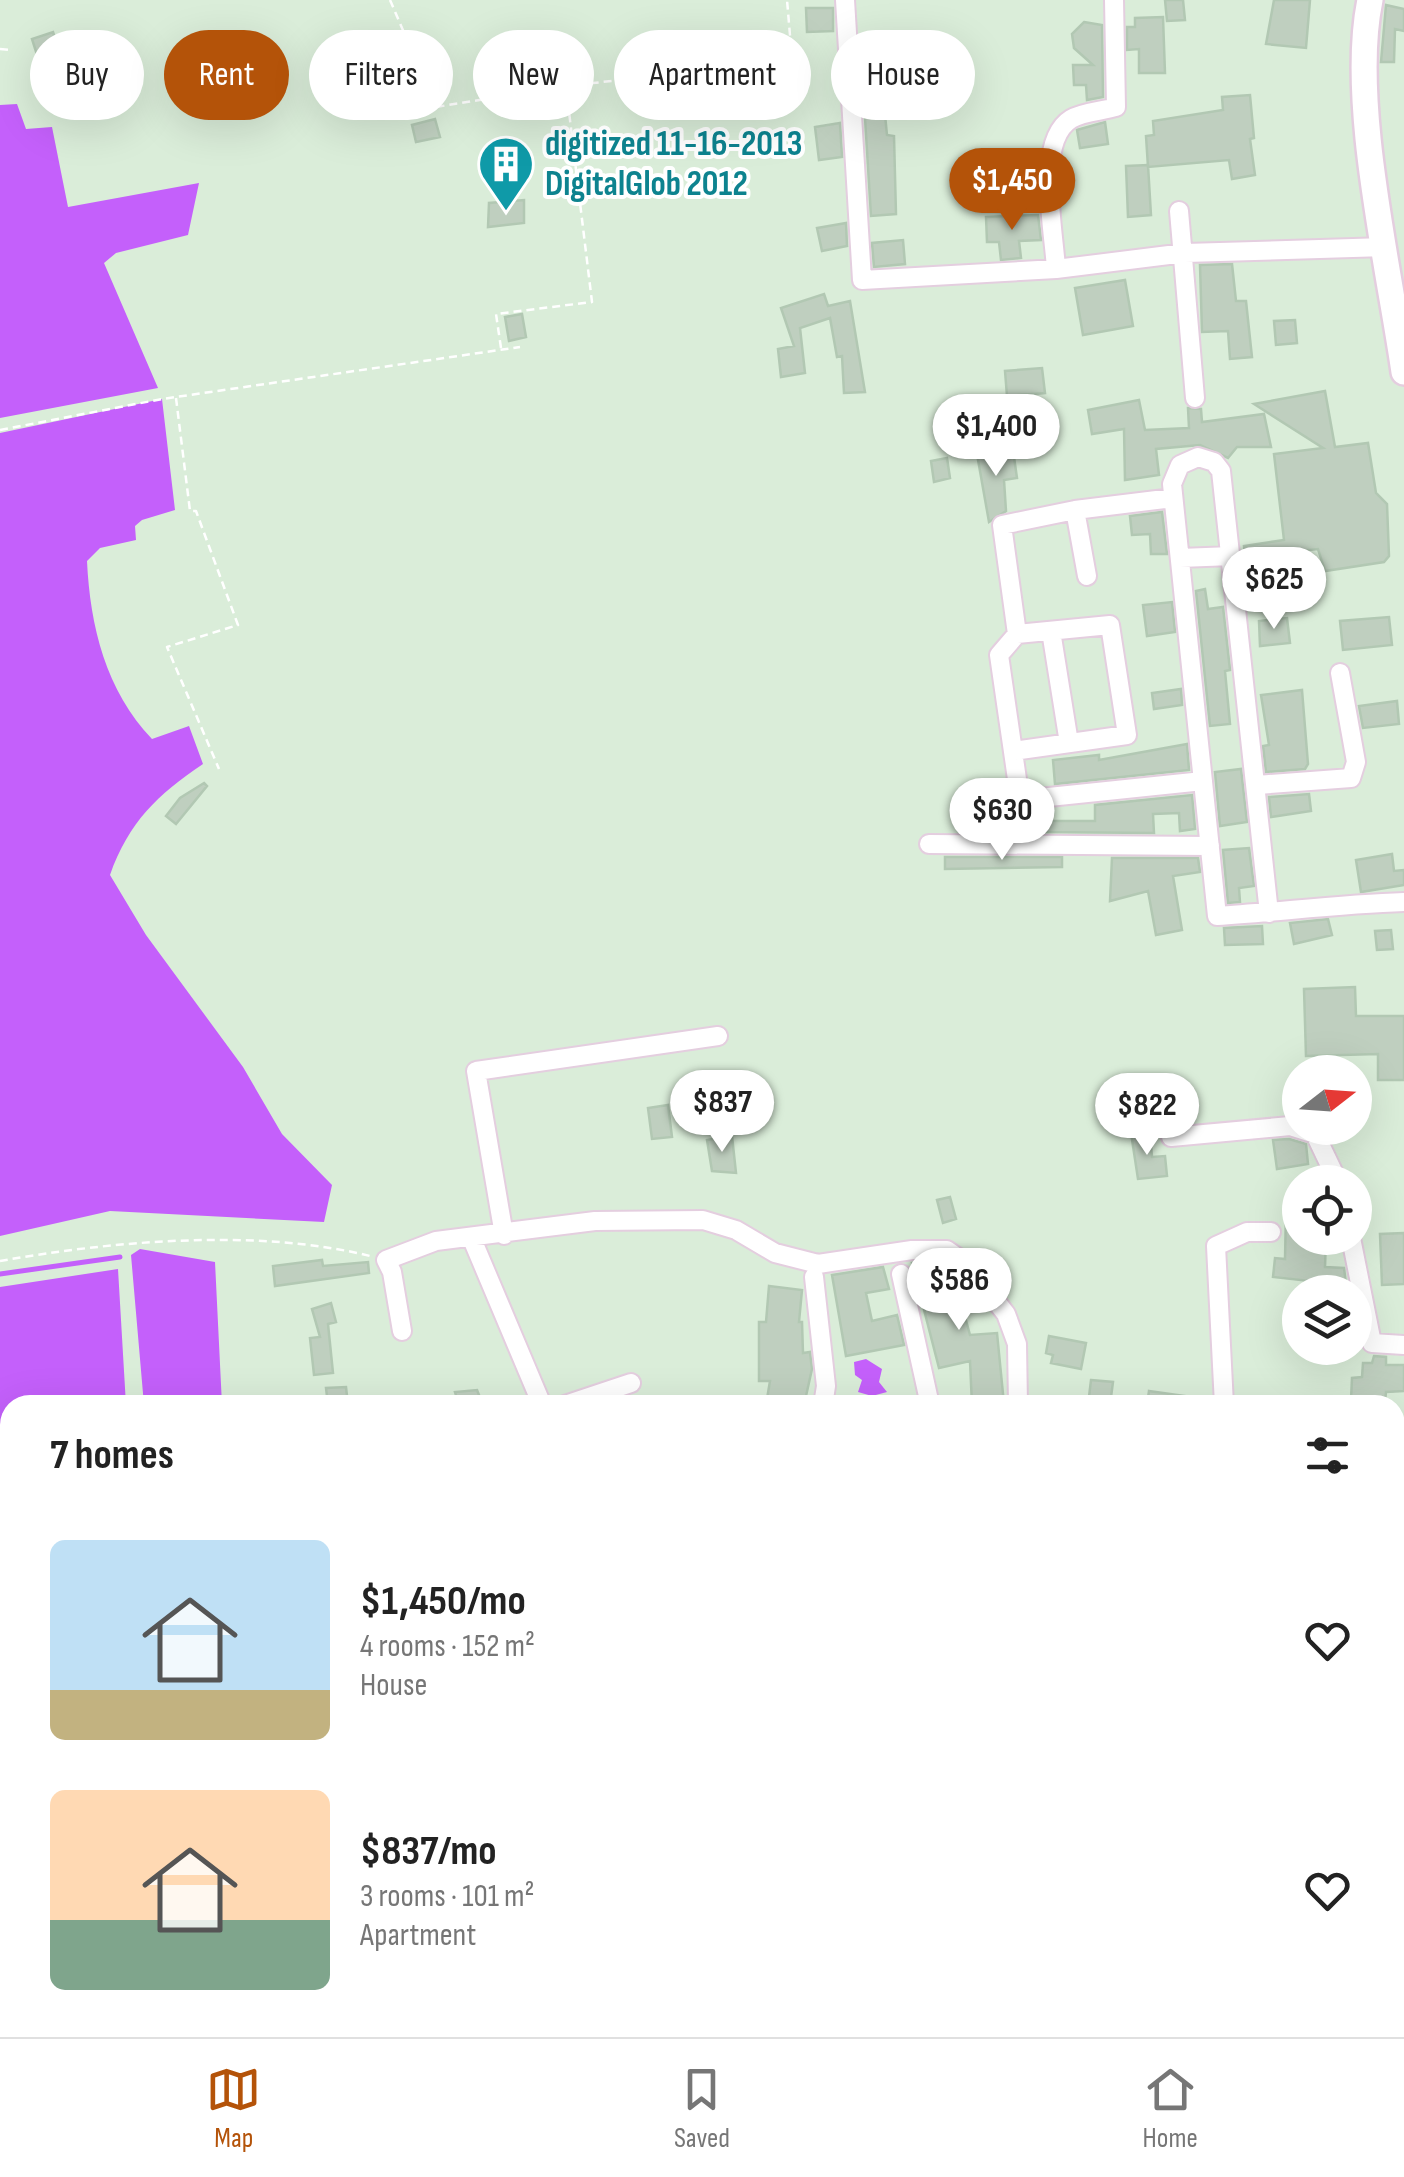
<!DOCTYPE html>
<meta charset="utf-8">
<style>
body{margin:0;font-family:"Sofia Sans Condensed",sans-serif;background:#f6f6f6;color:#222;height:100vh;display:flex;flex-direction:column;font-size:38px;white-space:nowrap}
*{box-sizing:border-box;margin:0}
p{font-size:32px;color:#767676}
.icon{flex:none;width:55px;height:55px;fill:none;stroke:currentColor;stroke-width:2;stroke-linecap:round;stroke-linejoin:round}
.map{position:relative;flex:1;overflow:hidden}
.side{position:absolute;left:0px;top:1395px;width:1405px;height:642px;display:flex;flex-direction:column;background:#fff;border-radius:30px 30px 0 0;box-shadow:0 10px 40px #0002}
.side>*{flex:none}
.guide{position:absolute;left:30px;top:30px;width:1345px;height:90px;display:flex;gap:20px}
.needle{width:65px;rotate:73deg}
.controls{position:absolute;left:1282px;top:1055px;display:grid;gap:20px}
.controls a{display:grid;place-items:center;width:90px;height:90px;border-radius:50%;background:#fff;box-shadow:0 10px 40px #0002;font-size:50px}
.price{position:absolute;translate:-50% -85px;padding:0 22px;border-radius:35px;background:#fff;color:#222;font-size:32px;line-height:65px;filter:drop-shadow(0 2px 5px #0008)}
.price::after{content:'';position:absolute;left:50%;top:60px;width:30px;height:22px;margin-left:-15px;background:inherit;clip-path:polygon(0 0,100% 0,50% 100%)}
.price.selected{background:#b45309;color:#fff}
ul{padding:0;list-style:none}
li{display:flex;align-items:center;gap:30px;height:250px;padding:0 50px}
li span{display:grid;place-items:center;flex:none;width:280px;height:200px;border-radius:15px;color:#555}
li>.icon{margin-inline-start:auto}
span .icon{width:120px;height:120px;fill:#fffc;stroke-width:1}
li b{font-size:42px}
h2{display:flex;justify-content:space-between;align-items:center;height:120px;padding:0 50px;font-size:42px}
.chip{padding:0 35px;border-radius:45px;background:#fff;box-shadow:0 10px 40px #0002;font-size:35px;line-height:90px}
.chip.selected{background:#b45309;color:#fff}
.menu{display:flex;justify-content:space-around;align-items:center;height:140px;border-top:2px solid #e0e0e0;background:#fff;font-size:28px;color:#767676}
.menu a{display:grid;justify-items:center;gap:5px}
.menu .selected{color:#b45309}
.map>svg:first-child{display:block}
.water{fill:#c460fb}
.lines{fill:none;stroke-linecap:round;stroke-linejoin:round}
.stream{stroke:#c460fb;stroke-width:5}
.building{fill:#bfcfbf;stroke:#b2c8b3;stroke-width:2.5}
.street-casing{stroke:#e4cedf;stroke-width:22}
.secondary-casing{stroke:#e4cedf;stroke-width:30}
.path{stroke:#fff;stroke-width:2.5;stroke-dasharray:8 5;stroke-linecap:butt}
.street{stroke:#fff;stroke-width:18}
.secondary{stroke:#fff;stroke-width:25}
.labels{text-anchor:middle;dominant-baseline:central;stroke-width:8;stroke-linejoin:round;paint-order:stroke}
.culture-label{font-size:35px;font-weight:bold;fill:#0d838f;stroke:#fff;text-anchor:start}
</style>
<div class="map">
<svg width="1404" height="2037" viewBox="0 0 1404 2037">
<rect width="100%" height="100%" fill="#daedd9"/>
<path class="water" d="M17 104 26 129 52 127 68 207 199 183 188 235 116 253 104 263 158 388 0 418V105Z
M162 399 175 510 142 520 135 526 136 540 100 548 87 561C90 626 106 691 152 739L189 726 203 764C157 795 129 822 110 875L146 935 243 1067 282 1134 332 1185 324 1222 110 1211 0 1236V433Z
M140 1249 215 1262 222 1405H144L131 1255Z
M118 1269 126 1405H10V1572L0 1570V1287Z
M866 1359 882 1369 879 1382 887 1392 872 1396 858 1392 862 1380 855 1375 854 1362Z
M0 1721 10 1740V1867L7 1863 0 1869Z"/>
<g class="lines">
<path class="stream" d="M0 1274 120 1257"/>
</g>
<path class="building" d="M1165 0H1183L1185 20 1167 21Z
M1274 0H1310L1306 48 1266 44Z
M1386 5 1404 9V31L1395 29 1394 62H1381Z
M806 8H833V31L807 32Z
M1163 17 1165 73H1139V49L1127 50V27H1135V18Z
M1084 22 1102 25 1103 97 1087 100 1086 85H1074L1073 65H1093L1074 48 1072 34Z
M53 32 59 51 38 58 32 39Z
M882 84 887 135 894 136 896 214 871 216 863 85Z
M1250 95 1254 138 1250 139 1255 175 1232 179 1229 160 1148 167 1146 136 1154 135 1153 121 1223 110 1222 97Z
M435 119 440 137 416 142 412 125Z
M1105 122 1108 144 1080 148 1077 130Z
M840 123 842 157 819 160 815 127Z
M1034 164 1036 189 1012 191 1010 166Z
M1148 165 1151 215 1128 217 1126 166Z
M524 200V223L488 227 489 203Z
M1038 215 1041 240 1019 241 1021 258 1001 260 999 242H987L986 217Z
M846 223 847 246 822 251 817 228Z
M903 240 905 264 874 267 872 243Z
M1232 264 1236 301H1246L1252 357 1230 359 1228 331 1202 332 1200 265Z
M1125 280 1133 326 1083 335 1075 288Z
M824 294 828 306 850 301 865 392 844 393 842 356 837 357 830 318 800 328 805 373 781 377 778 349 794 346 781 308Z
M522 314 526 337 509 341 505 317Z
M1295 320 1297 343 1276 345 1274 321Z
M1042 368 1045 393 1007 396 1005 371Z
M1325 391 1335 447 1368 443 1376 493 1387 504 1389 556 1384 562 1325 571 1318 549 1290 552 1291 589 1249 594 1244 546 1284 540 1274 454 1323 448 1254 404Z
M1139 400 1145 430 1189 428 1188 408 1201 409 1202 422 1264 414 1271 447H1237L1228 458 1200 445 1156 449 1159 475 1125 480 1124 429 1092 434 1088 410Z
M1043 413 1047 433 1009 442 1005 422Z
M1013 450 1017 478 1004 480 1006 511 989 522 977 454Z
M947 458 950 478 934 482 931 461Z
M1162 512 1167 554H1151L1150 534 1132 535 1130 516Z
M1205 589 1208 609 1223 607 1230 670 1225 671 1230 724 1210 726 1196 591Z
M1172 602 1175 632 1147 636 1143 605Z
M1389 617 1392 645 1343 650 1340 621Z
M1287 618 1290 643 1260 646 1259 621Z
M1181 689 1182 705 1154 709 1152 693Z
M1302 690 1308 764 1305 769 1266 772 1263 746 1269 745 1261 695Z
M1397 701 1399 724 1363 728 1359 706Z
M1187 744 1189 770 1055 784 1053 760 1099 755V760Z
M1241 769 1247 822 1220 826 1215 772Z
M204 783 207 786 176 824 166 816 180 798Z
M1309 794 1311 811 1271 817 1269 797Z
M1192 795 1195 829 1180 831 1179 813 1153 814 1154 833 1039 832 1038 821H1095V805Z
M1249 848 1254 886 1239 888 1240 902 1228 903 1223 850Z
M1392 854 1394 871 1404 870V885L1361 892 1356 860Z
M945 857H1062V867L945 869Z
M1112 858H1198L1200 872 1173 876 1182 930 1156 935 1148 891 1110 901Z
M1328 919 1332 935 1294 944 1290 923Z
M1262 926 1263 944 1225 945 1224 928Z
M1391 930 1393 949 1377 950 1375 931Z
M1355 987 1356 1016H1404V1080H1378V1054L1306 1056 1304 989Z
M668 1105 672 1137 652 1139 648 1108Z
M1150 1132 1152 1157 1165 1156 1167 1176 1138 1179 1131 1133Z
M732 1136 736 1173 712 1171 707 1140Z
M1289 1139 1306 1144 1308 1164 1277 1169 1273 1140Z
M950 1197 956 1219 943 1223 937 1200Z
M1286 1212 1300 1213V1238H1326L1325 1267 1344 1268 1347 1292H1309L1310 1281 1273 1277 1275 1258 1285 1259Z
M1404 1233V1284L1382 1285 1380 1234Z
M322 1260 323 1266 368 1262 369 1273 275 1286 273 1266Z
M943 1262 952 1269 970 1335 997 1333 1004 1404 972 1405 970 1361 939 1368 912 1263Z
M883 1267 889 1289 866 1293 872 1321 897 1315 904 1345 846 1356 832 1275Z
M769 1286 802 1290 799 1322H802L803 1353 810 1352 812 1369 804 1405H766L770 1381H759V1322H766Z
M331 1303 336 1322 328 1324 333 1373 314 1375 310 1338 320 1337 312 1309Z
M1049 1336 1086 1343 1081 1369 1051 1363 1053 1355 1046 1353Z
M1374 1356 1386 1357V1365H1404V1391L1386 1392 1385 1402 1351 1400 1352 1378 1362 1377 1363 1363H1372Z
M1091 1380 1113 1382 1110 1405H1088Z
M346 1387 348 1405H328L326 1388Z
M477 1390 483 1405H459L455 1392Z
M1149 1391 1192 1397 1191 1405H1147Z"/>
<g class="lines">
<g class="street-casing">
<path id="street" d="M845 0 862 280 1056 269 1185 253 1386 247
M1179 211 1195 398
M1056 269C1054 231 1035 141 1071 119 1082 112 1103 111 1116 107L1114 0
M1075 510 1173 498
M1180 558 1232 556
M1051 631 1069 743
M1017 634 1002 525 1075 510 1087 576
M1013 751 1127 735 1110 625 1017 634 999 655 1020 800 1203 781
M1257 785 1351 778 1356 762 1340 673
M929 844 1210 846
M1269 913 1221 471 1214 462 1198 457 1180 465 1172 484 1217 916C1279 912 1341 904 1404 902
M1171 1137 1290 1126 1315 1134 1338 1182
M504 1235 476 1071 718 1036
M1351 1238 1372 1343 1404 1345
M472 1239 542 1405
M901 1274 930 1405
M814 1277 826 1386 823 1405
M402 1331 392 1272 386 1260 436 1241 595 1221 703 1220 736 1230 775 1253 818 1264 912 1250H947L967 1264 1006 1314 1017 1344 1018 1405
M565 1405 631 1383
M1224 1405 1216 1246 1247 1232H1271
M1395 1471 1404 1472
M1395 1779 1404 1778
M309 2028 312 2037
M439 2028 441 2037
M727 2037 728 2028
M834 2037 835 2028
M1079 2037 1080 2028
M1158 2037 1159 2028
M1230 2037 1231 2028
M1312 2037V2028"/>
</g>
<g class="secondary-casing">
<path id="secondary" d="M1370 0C1349 100 1389 267 1404 372"/>
</g>
<path class="path" d="M390 0 436 107 566 86 775 63 786 58 791 47 787 0
M0 49 10 50
M501 348 496 314 592 302 566 87
M176 398 190 511H196L238 625 167 647 219 769
M0 430 162 399 520 347
M0 1261C113 1241 257 1228 370 1256
M20 2037 33 2028"/>
<use href="#street" class="street"/>
<use href="#secondary" class="secondary"/>
</g>
<defs>
<g id="building-pin" transform="scale(2.875)"><path d="M0 17L-7.5 6A9.5 9.5 0 1 1 7.5 6Z" fill="#0f9aa8" stroke="#fff"/><path d="M-4-6H4V6H1V3H-1V6H-4ZM-2.5-4.3h1.7v1.8h-1.7ZM.8-4.3h1.7v1.8H.8ZM-2.5-1h1.7V.8h-1.7ZM.8-1h1.7V.8H.8Z" fill="#fff"/></g>
</defs>
<g fill-rule="evenodd">
<use href="#building-pin" x="506" y="164"/>
</g>
<g class="labels">
<g class="culture-label">
<text x="545" y="144">digitized 11-16-2013<tspan x="545" dy="40">DigitalGlob 2012</tspan></text>
</g>
</g>
</svg>
<div class="controls">
<a><svg class="needle" viewBox="-14 -14 28 28"><path d="M0-13l5 13h-10z" fill="#e53935"/><path d="M0 13l5-13h-10z" fill="#767676"/></svg></a>
<a><svg class="icon" aria-label="locate" viewBox="0 0 24 24"><circle cx="12" cy="12" r="6"/><path d="M12 2v4M12 18v4M2 12h4M18 12h4"/></svg></a>
<a><svg class="icon" aria-label="layers" viewBox="0 0 24 24"><path d="M12 4l9 5-9 5-9-5zM3 14l9 5 9-5"/></svg></a>
</div>
<b class="price selected" style="left:1012px;top:233px">$1,450</b>
<b class="price" style="left:996px;top:479px">$1,400</b>
<b class="price" style="left:1274px;top:632px">$625</b>
<b class="price" style="left:1002px;top:863px">$630</b>
<b class="price" style="left:722px;top:1155px">$837</b>
<b class="price" style="left:1147px;top:1158px">$822</b>
<b class="price" style="left:959px;top:1333px">$586</b>
<div class="guide">
<a class="chip">Buy</a>
<a class="chip selected">Rent</a>
<a class="chip">Filters</a>
<a class="chip">New</a>
<a class="chip">Apartment</a>
<a class="chip">House</a>
</div>
<section class="side">
<h2>7 homes<svg class="icon" aria-label="filters" viewBox="0 0 24 24"><path d="M4 7h16M4 17h16"/><circle cx="9" cy="7" r="2"/><circle cx="15" cy="17" r="2"/></svg></h2>
<ul>
<li><span style="background:linear-gradient(#bfe0f5 75%,#c2b280 0)"><svg class="icon" aria-label="home" viewBox="0 0 24 24"><path d="M3 11l9-7 9 7M6 9v11h12V9"/></svg></span><div><b>$1,450/mo</b><p>4 rooms · 152 m²</p><p>House</p></div><svg class="icon" aria-label="heart" viewBox="0 0 24 24"><path d="M12 20l-8-8c-3-5 5-10 8-4 3-6 11-1 8 4z"/></svg></li>
<li><span style="background:linear-gradient(#ffd9b3 65%,#7fa58c 0)"><svg class="icon" aria-label="home" viewBox="0 0 24 24"><path d="M3 11l9-7 9 7M6 9v11h12V9"/></svg></span><div><b>$837/mo</b><p>3 rooms · 101 m²</p><p>Apartment</p></div><svg class="icon" aria-label="heart" viewBox="0 0 24 24"><path d="M12 20l-8-8c-3-5 5-10 8-4 3-6 11-1 8 4z"/></svg></li>
</ul>
</section>
</div>
<nav class="menu">
<a class="selected"><svg class="icon" aria-label="map" viewBox="0 0 24 24"><path d="M3 6l6-2 6 2 6-2v14l-6 2-6-2-6 2zM9 4v14M15 6v14"/></svg>Map</a>
<a><svg class="icon" aria-label="saved" viewBox="0 0 24 24"><path d="M7 4h10v16l-5-4-5 4z"/></svg>Saved</a>
<a><svg class="icon" aria-label="home" viewBox="0 0 24 24"><path d="M3 11l9-7 9 7M6 9v11h12V9"/></svg>Home</a>
</nav>
